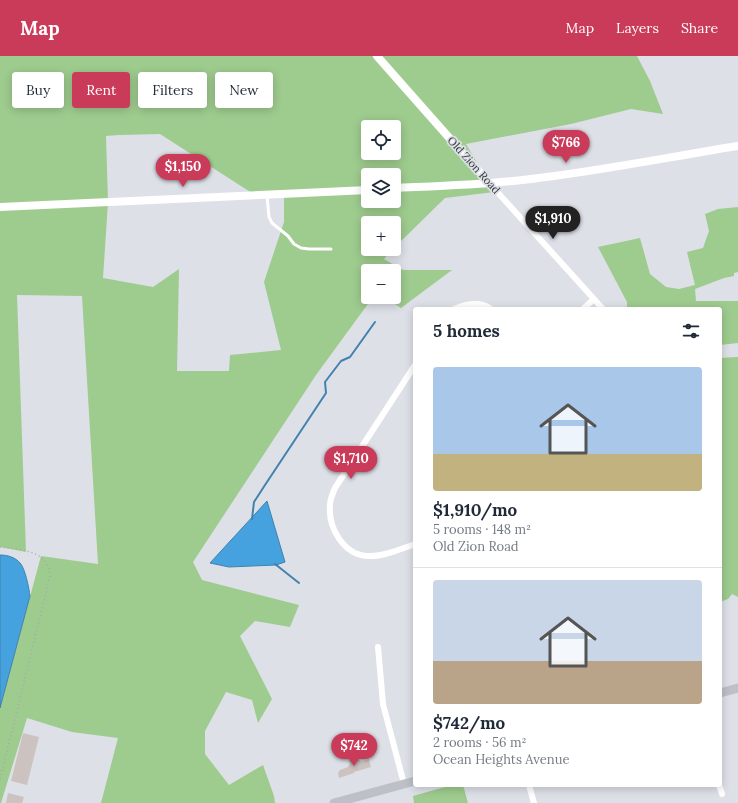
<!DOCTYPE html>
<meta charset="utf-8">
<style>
body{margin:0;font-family:Lora,serif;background:#f6f6f7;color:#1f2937;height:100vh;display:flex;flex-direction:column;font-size:15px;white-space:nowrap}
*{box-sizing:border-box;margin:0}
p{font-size:13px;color:#747a83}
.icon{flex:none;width:22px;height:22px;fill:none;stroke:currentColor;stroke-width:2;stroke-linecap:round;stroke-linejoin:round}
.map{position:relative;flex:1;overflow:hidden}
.drawer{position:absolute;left:413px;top:251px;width:309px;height:480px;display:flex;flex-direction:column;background:#fff;border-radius:4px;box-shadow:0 2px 10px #0003}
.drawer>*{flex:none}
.top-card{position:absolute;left:12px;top:16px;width:341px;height:36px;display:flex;gap:8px}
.fabs{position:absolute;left:361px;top:64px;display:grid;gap:8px}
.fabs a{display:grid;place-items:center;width:40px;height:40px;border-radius:4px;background:#fff;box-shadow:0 2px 10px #0003;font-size:20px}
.price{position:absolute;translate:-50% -34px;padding:0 9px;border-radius:14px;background:#ca3a59;color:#fff;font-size:13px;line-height:26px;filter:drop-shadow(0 1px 2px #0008)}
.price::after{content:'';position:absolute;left:50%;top:24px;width:12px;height:9px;margin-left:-6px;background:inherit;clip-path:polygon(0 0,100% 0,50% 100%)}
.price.selected{background:#222;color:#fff}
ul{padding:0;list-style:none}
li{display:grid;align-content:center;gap:8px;height:212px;padding:0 20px}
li+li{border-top:1px solid #e0e1e3}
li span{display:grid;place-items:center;height:124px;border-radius:4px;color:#555}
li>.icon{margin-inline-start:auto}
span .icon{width:72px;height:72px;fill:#fffc;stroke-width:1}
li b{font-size:17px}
h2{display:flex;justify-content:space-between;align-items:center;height:48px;padding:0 20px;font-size:17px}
.pill{padding:0 14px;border-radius:4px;background:#fff;box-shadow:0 2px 10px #0003;font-size:14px;line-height:36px}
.pill.selected{background:#ca3a59;color:#fff}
header{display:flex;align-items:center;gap:24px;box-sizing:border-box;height:56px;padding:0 20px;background:#ca3a59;color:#fff}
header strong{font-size:19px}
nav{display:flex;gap:22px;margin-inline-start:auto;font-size:14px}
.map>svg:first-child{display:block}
.green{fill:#9ecb8e;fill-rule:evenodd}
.water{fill:#45a2df;stroke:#4182ae}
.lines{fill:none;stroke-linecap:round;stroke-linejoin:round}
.stream{stroke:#4182ae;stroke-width:2}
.building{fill:#ccc3c1}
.path{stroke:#a6a9ae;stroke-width:1.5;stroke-dasharray:1 3;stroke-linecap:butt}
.service{stroke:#fff;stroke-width:3}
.minor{stroke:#fff;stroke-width:6}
.tertiary{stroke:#fff;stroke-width:8}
.secondary{stroke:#bec0c8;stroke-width:9}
.labels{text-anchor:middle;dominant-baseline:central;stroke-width:3.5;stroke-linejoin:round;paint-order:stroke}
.street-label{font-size:11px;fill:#37393b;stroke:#dde0e7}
</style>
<header>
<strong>Map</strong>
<nav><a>Map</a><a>Layers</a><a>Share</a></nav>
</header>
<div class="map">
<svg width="738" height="747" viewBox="0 0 738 747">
<rect width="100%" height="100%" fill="#dde0e7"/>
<path class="green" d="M0 0H637L650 25 663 58 631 53 571 68 466 88 494 136 445 142 394 192V167H368V193H393L384 203 403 214H452L401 252 384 241H394V215H368V241H373L316 319 193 506 202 524 299 549 290 571 255 565 240 580 272 643 258 667 252 644 226 636 205 675V698L229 729 263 709 274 740 275 747H101L118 682 72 676 27 662 1 747H0V652L41 500 98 508 82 240 17 239 26 496 0 491ZM368 71H394V97H368ZM160 78 255 139 284 136V166L264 226 281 294 230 299 229 315H177L179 213 153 231 103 222 108 146 106 80 119 79ZM368 119H394V145H368Z
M738 151V216L734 217V220L724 222 695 233 696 245H738V287L720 289V253H627V246L598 191 640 182 650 218 666 231 679 233 695 229 687 196 703 192 709 175 705 158 718 153Z
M736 301H738V541L732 538 728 543 720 546V302Z
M452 729H463L468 747H414L413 740Z"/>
<path class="water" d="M267 445 285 506 276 509 229 511 210 507Z
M0 499C7 499 15 501 20 507 25 512 29 532 30 540L0 652Z"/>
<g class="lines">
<path class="stream" d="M252 463 254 446 265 429 326 337 325 326 341 305 350 301 375 266
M275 508 299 527"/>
</g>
<path class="building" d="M23 677 39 681 27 729 11 725Z
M357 702 358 704H360L361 706 369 703 371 711 354 716V717L339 722 338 717 340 714 348 711V710L350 709 349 704Z
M8 737 24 741 22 747H6Z"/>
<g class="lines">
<path class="path" d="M0 491C19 493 49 494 50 520L0 724"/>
<path class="service" d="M267 140 269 161 272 167 288 180 294 188 301 192 309 193H331"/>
<path class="minor" d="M490 128 603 253
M454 253C466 248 480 245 491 253
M583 253 594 243
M415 309 335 432C333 437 330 443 330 449 328 471 343 499 368 500 382 501 401 493 415 488
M378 591 383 648 404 728
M529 729 534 747
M719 729 722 738"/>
<path class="tertiary" d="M377 0 490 128
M394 132C440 130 485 129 531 123 600 115 669 101 738 90
M0 151 368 134"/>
<path class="secondary" d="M720 637 738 632
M334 747 415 725"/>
</g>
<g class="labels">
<g class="street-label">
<text transform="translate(474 109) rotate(48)">Old Zion Road</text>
</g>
</g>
</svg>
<div class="fabs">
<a><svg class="icon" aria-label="locate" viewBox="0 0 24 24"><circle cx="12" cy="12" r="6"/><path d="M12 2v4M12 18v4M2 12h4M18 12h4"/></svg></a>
<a><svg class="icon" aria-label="layers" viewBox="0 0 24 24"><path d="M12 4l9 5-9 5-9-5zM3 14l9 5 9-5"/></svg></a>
<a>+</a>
<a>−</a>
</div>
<b class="price" style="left:566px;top:108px">$766</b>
<b class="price" style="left:183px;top:132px">$1,150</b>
<b class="price selected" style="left:553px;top:184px">$1,910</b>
<b class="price" style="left:351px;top:424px">$1,710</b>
<b class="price" style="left:354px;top:711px">$742</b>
<div class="top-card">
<a class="pill">Buy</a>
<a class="pill selected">Rent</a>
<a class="pill">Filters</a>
<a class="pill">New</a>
</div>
<section class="drawer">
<h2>5 homes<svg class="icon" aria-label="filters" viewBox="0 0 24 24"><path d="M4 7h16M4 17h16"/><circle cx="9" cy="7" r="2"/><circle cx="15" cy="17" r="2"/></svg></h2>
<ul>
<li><span style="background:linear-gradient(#a9c7e8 70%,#c2b280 0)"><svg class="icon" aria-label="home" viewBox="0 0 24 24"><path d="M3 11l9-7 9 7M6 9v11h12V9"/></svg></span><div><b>$1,910/mo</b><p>5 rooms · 148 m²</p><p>Old Zion Road</p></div></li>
<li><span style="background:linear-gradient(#c9d6e8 65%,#b9a48a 0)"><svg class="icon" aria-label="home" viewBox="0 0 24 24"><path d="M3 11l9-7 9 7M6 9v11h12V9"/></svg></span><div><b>$742/mo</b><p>2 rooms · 56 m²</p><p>Ocean Heights Avenue</p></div></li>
</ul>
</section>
</div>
